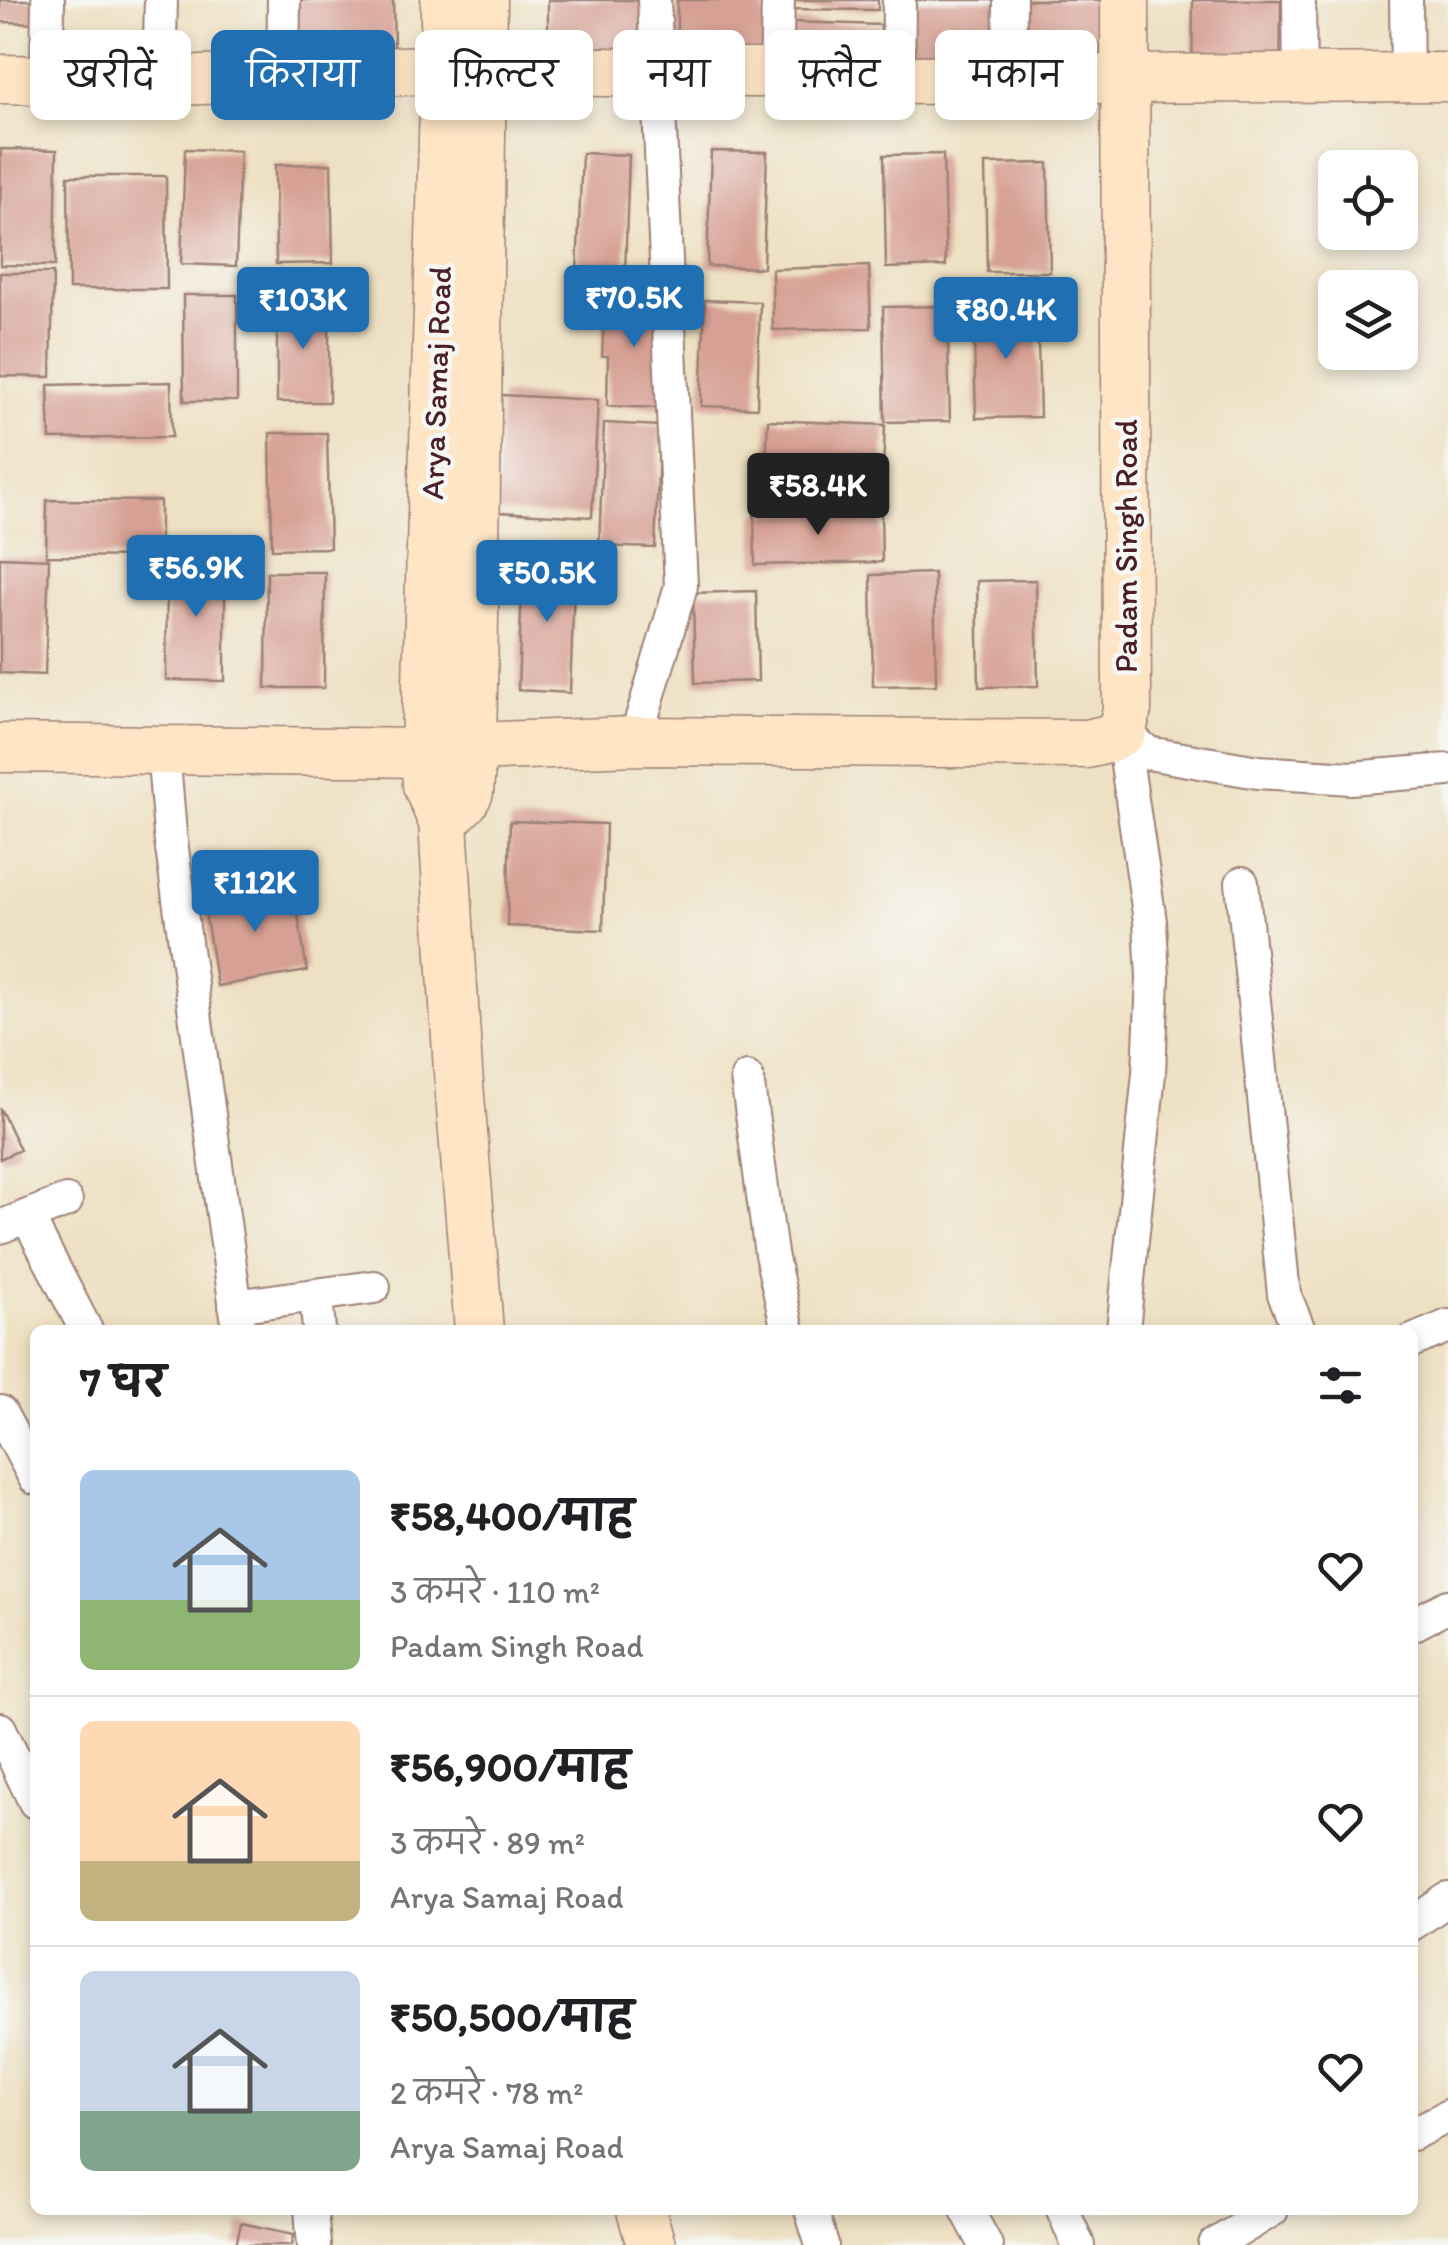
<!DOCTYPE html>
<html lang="hi">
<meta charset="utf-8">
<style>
body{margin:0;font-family:Itim,"Playpen Sans Deva",sans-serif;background:#f2f2f2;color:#202124;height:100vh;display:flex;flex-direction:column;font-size:38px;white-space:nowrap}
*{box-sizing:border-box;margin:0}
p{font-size:32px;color:#757577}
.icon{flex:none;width:55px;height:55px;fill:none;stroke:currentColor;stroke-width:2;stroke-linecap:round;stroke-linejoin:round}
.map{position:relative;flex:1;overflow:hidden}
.drawer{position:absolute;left:30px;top:1325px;width:1388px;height:890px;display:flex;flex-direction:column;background:#fff;border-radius:15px;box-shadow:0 5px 15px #0003}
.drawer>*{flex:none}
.guide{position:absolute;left:30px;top:30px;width:1390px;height:90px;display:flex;gap:20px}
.buttons{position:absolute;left:1318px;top:150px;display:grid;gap:20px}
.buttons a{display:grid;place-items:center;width:100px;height:100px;border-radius:15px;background:#fff;box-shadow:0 5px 15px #0003;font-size:50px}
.price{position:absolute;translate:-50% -85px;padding:0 22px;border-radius:10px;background:#1f6fb2;color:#fff;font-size:32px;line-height:65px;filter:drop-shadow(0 2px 5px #0008)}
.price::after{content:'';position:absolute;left:50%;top:60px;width:30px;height:22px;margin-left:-15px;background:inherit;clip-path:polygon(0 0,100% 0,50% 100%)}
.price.on{background:#222;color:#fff}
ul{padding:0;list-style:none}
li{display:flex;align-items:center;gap:30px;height:250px;padding:0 50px}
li+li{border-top:2px solid #e0e0e0}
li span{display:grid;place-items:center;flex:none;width:280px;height:200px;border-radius:15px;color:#555}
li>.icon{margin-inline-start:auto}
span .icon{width:120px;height:120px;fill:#fffc;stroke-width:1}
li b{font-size:42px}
h2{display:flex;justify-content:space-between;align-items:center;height:120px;padding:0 50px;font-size:42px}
.tag{padding:0 35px;border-radius:15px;background:#fff;box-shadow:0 5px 15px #0003;font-size:35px;line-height:90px}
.tag.on{background:#1f6fb2;color:#fff}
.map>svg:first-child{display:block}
.building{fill:#d7a094}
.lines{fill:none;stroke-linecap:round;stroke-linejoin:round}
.street-casing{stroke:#9c8076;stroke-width:36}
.secondary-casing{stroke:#9c8076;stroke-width:51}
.street{stroke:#fff;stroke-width:32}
.secondary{stroke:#fee5c5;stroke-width:48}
.labels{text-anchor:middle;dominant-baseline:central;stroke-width:9;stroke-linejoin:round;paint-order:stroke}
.street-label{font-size:32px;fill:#4a1f2b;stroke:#f6f6f2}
</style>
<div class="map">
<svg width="1448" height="2245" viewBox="0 0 1448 2245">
<rect width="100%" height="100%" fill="#f6f6f2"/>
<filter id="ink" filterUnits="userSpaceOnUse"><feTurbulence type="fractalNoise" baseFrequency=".01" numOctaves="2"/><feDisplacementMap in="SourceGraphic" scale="20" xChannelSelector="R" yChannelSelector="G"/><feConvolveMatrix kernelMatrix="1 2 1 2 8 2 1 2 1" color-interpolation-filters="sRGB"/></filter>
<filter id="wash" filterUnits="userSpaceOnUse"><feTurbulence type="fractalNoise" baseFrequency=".0048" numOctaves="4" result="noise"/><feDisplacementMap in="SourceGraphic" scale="40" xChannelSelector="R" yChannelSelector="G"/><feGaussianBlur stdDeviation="2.25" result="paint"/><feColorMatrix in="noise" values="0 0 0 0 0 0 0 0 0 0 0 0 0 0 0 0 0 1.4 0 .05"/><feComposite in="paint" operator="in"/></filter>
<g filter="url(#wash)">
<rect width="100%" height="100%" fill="#eee0c2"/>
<g id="blocks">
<path class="building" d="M0 0H46L45 23 0 22Z
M291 0H393L394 48 292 49Z
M548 0H646L645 52 548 51Z
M677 0H765V51H677Z
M783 0H878V10L783 9Z
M909 0H1005L1003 69 908 66Z
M1019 0H1106L1103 71 1017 67Z
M1193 0H1281L1280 76 1192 74Z
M792 22 881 25 880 69 791 66Z
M1 149 57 150 55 266 0 265Z
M185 149 240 151 236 266 181 264Z
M711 151 767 152 763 268 707 266Z
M582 153 629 155 625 274 577 272Z
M943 154 946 266 886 268 884 155Z
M1048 163 1050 272H987L985 164Z
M331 164 333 263 276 264 275 165Z
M68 176H166L167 289H69Z
M869 266 871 328 773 330 772 269Z
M0 273H53L51 377 0 376Z
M605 294 664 296 660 408 607 406 608 356H602Z
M183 295H237V401H184Z
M705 300 760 302 757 408 701 406Z
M277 301H329V402H277Z
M947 306 950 421 885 422 883 307Z
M1037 306 1040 417 976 418 973 307Z
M171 382 172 437 50 439 48 385Z
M501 395 598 400 592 517 496 512Z
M768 420 885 425 883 470 766 466Z
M604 423 660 426 655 548 599 546Z
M270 433H327L330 548 272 549Z
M47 500 160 501V557L46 556Z
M881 512 882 562 755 565 754 514Z
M0 557 49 559 45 675 0 673Z
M523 557 575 559 570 693 518 690Z
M167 559H225V681L166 680Z
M267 572H325L324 688H266Z
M934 573 936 685 873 686 871 575Z
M1036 580 1038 686 979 687 977 581Z
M756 591 758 681 695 683 693 593Z
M510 821 606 824 603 930 507 926Z
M293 884 307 971 217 986 203 899Z
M0 1108 20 1150 0 1159Z
M241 2223 294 2234 292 2245H236Z"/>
</g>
</g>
<g filter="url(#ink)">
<use href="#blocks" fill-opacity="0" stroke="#9c8076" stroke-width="2.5"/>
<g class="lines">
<g class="street-casing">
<path id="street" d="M1299 0 1300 80
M1406 0 1407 78
M776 73 778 0
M283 77 284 0
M47 79 48 0
M898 80 899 0
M1009 81 1010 0
M159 82 161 0
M1122 731 1150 921 1153 977 1149 1073 1123 1330
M1122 731 1148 753 1258 772 1351 778 1448 770
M635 741 681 586 654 0
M163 750 170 834 239 1330
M1242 883 1284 1294 1299 1330
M747 1078 771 1254 788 1330
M27 1216 86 1330
M0 1227 66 1201
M316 1295 319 1330
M235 1306 374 1287
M1412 1341 1448 1326
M0 1412 35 1478
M1412 1625 1448 1606
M0 1729 35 1802
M1412 1924 1448 1899
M1412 2134 1448 2116
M311 2210 314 2245
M811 2210 822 2245
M967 2210 986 2245
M1063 2210 1078 2245
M1215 2245 1272 2210"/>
</g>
<g class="secondary-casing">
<path id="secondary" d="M445 0V69L425 753 427 785 443 822 458 1071 479 1330
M0 79 159 82 445 69 656 73H776L898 80 1448 77
M472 747 635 741 1087 744 1108 739 1122 731 1127 710 1125 0
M0 748 425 753
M443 822 464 801 469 792 472 754 483 0
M641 2210 651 2245"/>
</g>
<use href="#street" class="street"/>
<use href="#secondary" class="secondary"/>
</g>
</g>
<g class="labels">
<g class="street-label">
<text transform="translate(436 383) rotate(-88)">Arya Samaj Road</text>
<text transform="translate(1126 546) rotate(-90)">Padam Singh Road</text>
</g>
</g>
</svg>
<div class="buttons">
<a><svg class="icon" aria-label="locate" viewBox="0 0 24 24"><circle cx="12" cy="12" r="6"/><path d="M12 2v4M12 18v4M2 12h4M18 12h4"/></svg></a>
<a><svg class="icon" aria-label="layers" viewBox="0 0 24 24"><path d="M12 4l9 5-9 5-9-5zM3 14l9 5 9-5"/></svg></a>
</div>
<b class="price" style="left:634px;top:350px">₹70.5K</b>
<b class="price" style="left:303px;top:352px">₹103K</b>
<b class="price" style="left:1006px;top:362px">₹80.4K</b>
<b class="price on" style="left:818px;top:538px">₹58.4K</b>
<b class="price" style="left:196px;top:620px">₹56.9K</b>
<b class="price" style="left:547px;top:625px">₹50.5K</b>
<b class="price" style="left:255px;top:935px">₹112K</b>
<div class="guide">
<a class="tag">खरीदें</a>
<a class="tag on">किराया</a>
<a class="tag">फ़िल्टर</a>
<a class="tag">नया</a>
<a class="tag">फ़्लैट</a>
<a class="tag">मकान</a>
</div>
<section class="drawer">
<h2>7 घर<svg class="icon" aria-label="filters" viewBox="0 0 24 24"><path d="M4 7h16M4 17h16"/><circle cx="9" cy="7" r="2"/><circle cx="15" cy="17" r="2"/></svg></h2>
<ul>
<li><span style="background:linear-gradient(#a9c7e8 65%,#8fb573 0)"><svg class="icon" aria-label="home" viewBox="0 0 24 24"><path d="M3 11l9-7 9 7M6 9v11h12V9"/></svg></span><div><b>₹58,400/माह</b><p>3 कमरे · 110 m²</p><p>Padam Singh Road</p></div><svg class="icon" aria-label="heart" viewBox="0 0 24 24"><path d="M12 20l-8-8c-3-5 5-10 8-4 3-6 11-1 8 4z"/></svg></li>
<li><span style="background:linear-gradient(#ffd9b3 70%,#c2b280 0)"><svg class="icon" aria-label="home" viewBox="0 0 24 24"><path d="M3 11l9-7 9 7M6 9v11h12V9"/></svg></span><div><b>₹56,900/माह</b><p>3 कमरे · 89 m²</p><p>Arya Samaj Road</p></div><svg class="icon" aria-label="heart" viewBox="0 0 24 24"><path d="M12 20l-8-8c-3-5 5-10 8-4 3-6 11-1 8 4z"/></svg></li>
<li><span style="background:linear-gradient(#c9d6e8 70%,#7fa58c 0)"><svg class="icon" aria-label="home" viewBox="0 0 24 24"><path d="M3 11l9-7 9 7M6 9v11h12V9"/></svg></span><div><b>₹50,500/माह</b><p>2 कमरे · 78 m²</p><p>Arya Samaj Road</p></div><svg class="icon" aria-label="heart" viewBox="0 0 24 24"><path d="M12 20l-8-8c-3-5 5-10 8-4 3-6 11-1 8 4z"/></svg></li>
</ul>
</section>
</div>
